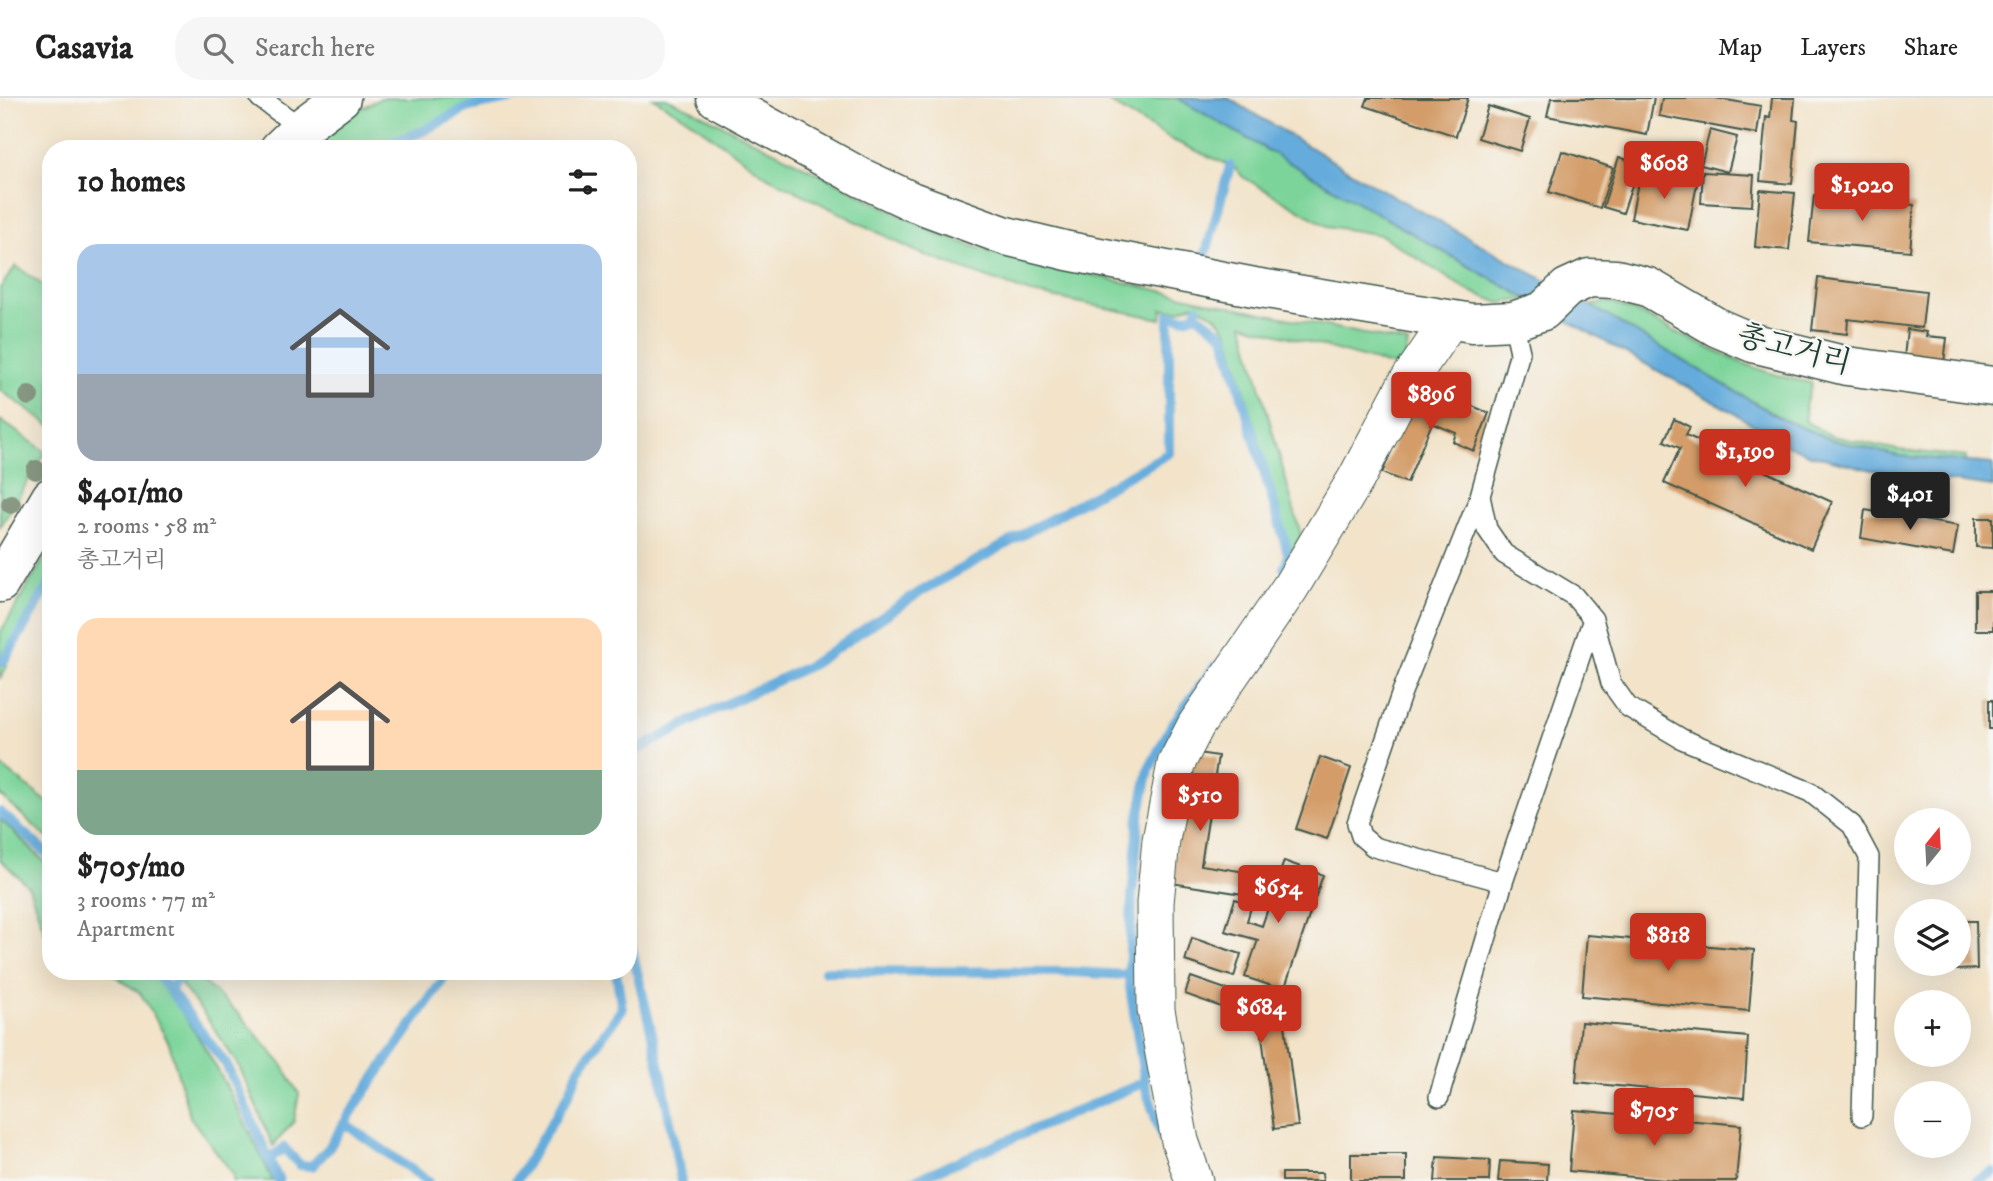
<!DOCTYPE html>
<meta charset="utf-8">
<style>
body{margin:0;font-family:"IM FELL DW Pica","Noto Serif KR",serif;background:#f6f6f6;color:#222;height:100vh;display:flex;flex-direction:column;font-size:26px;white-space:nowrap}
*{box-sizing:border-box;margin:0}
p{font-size:23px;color:#767676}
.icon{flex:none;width:38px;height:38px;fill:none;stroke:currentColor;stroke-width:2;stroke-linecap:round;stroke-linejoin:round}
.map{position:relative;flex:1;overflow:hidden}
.sheet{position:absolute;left:42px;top:42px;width:595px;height:840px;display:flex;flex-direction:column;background:#fff;border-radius:28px;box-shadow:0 7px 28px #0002}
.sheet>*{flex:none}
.needle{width:46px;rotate:18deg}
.fabs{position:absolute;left:1894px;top:710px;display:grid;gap:14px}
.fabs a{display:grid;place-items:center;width:77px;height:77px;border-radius:50%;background:#fff;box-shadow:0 7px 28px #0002;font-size:35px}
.price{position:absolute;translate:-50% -60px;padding:0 16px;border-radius:7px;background:#c8321e;color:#fff;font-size:23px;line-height:46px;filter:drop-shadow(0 2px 4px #0008)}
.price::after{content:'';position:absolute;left:50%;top:42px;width:21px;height:16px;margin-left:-10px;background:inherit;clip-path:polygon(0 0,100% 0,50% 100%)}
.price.active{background:#222;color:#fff}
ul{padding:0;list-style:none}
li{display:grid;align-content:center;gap:14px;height:371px;padding:0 35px}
li span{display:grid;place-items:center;height:217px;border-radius:21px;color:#555}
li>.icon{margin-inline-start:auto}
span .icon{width:126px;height:126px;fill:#fffc;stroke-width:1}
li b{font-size:30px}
h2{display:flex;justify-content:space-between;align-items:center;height:84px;padding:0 35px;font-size:30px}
header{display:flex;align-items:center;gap:42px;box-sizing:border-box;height:98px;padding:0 35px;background:#fff;border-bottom:2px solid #e0e0e0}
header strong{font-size:33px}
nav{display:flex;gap:38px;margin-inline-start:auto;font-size:24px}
.search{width:490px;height:63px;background:#f6f6f6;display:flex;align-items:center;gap:18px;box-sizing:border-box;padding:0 24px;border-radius:28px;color:#767676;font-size:26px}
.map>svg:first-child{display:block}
.green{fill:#7cd49a;stroke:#4e8867;stroke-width:2}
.water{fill:#65acdc;stroke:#427488;stroke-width:2}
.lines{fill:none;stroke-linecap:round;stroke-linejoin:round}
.stream{stroke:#65acdc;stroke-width:10}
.building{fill:#d39c67}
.service-casing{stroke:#3f564a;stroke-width:22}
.minor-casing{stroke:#3f564a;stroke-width:39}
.tertiary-casing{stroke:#3f564a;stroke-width:41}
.service{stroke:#fff;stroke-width:19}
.minor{stroke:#fff;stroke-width:37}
.tertiary{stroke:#fff;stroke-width:38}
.tree{fill:#889882}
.labels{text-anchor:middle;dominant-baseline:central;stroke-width:5;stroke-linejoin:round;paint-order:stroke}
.street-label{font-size:30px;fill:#1f3d34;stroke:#f6f6f2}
</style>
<header>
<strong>Casavia</strong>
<div class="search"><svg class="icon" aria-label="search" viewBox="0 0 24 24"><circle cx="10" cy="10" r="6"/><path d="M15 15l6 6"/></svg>Search here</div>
<nav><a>Map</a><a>Layers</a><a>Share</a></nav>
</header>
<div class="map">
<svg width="1993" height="1083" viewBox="0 0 1993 1083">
<rect width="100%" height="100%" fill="#f6f6f2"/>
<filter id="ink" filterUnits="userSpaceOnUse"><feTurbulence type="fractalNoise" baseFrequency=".0143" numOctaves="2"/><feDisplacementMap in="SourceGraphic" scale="14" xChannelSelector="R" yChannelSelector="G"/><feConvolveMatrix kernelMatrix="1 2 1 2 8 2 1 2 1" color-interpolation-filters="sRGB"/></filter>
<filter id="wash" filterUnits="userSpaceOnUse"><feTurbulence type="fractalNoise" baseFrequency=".00686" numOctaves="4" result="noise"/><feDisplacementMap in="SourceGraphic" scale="28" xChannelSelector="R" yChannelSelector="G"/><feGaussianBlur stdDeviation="1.57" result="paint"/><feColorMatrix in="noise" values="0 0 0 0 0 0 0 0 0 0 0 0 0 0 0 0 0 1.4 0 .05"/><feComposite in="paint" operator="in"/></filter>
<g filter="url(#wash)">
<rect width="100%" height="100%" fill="#f2e3c9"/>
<path class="green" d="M381 0H497L468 6 421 32 371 51H301L322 31Z
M653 0H666L693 12 940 137 987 153 1219 206 1408 245 1405 262 1401 270 1243 226 1301 437 1291 456 1228 234 1216 218 1193 206 1180 212 1162 211 1161 221 1027 194 919 155 768 79 688 21Z
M1102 0H1177L1528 201 1500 205 1467 192 1381 137 1327 128 1243 79 1235 70 1170 41Z
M16 168 51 193V328L0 292V190Z
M1607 204C1632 211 1653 222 1676 234 1720 256 1763 277 1812 285L1805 308 1806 324 1832 338 1898 352 1966 359V364L1899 358 1832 342 1784 322 1591 208Z
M0 322 46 354 0 429Z
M51 449V478L1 563 7 568 0 581V535Z
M0 667 51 707V743L0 697Z
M0 721 51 770V841L45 835 29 789 0 761Z
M108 873H149C204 934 238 1010 273 1083H233V1076L190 1019 169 945 141 896Z
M181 873H191L239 916 281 965 299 996 294 1023 273 1048 240 970 207 920 181 887 184 882Z"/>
<path class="water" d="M1177 0H1228L1363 81 1591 208 1784 322 1832 342 1899 358 1993 366V389L1872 372 1808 356 1783 345 1731 313 1470 169Z"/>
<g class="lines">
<path class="stream" d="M376 51 423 33 469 9 513 0
M1206 155 1230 68
M1197 210 1196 216 1224 237 1288 455 1287 466 1284 470
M3 564 51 484
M628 657 709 614 811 567 920 494 1169 355V217L1185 220 1196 216
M0 714 51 759
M628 835 661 974 681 1083
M155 873 226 966 279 1083
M825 873 1073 874 1129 877
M171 891 179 878 177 873
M344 1025 428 1083
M1163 1042 1146 991 1129 882 1132 799 1139 718 1149 671 1172 627 1215 568
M269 1061 284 1050 300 1067 312 1068 328 1051 358 1004 449 873
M516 1083 569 996 579 971 622 911 616 873
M912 1083 1145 984
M1976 1083 1993 1074"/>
</g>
<g id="blocks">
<path class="building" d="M1368 0H1468L1456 38 1365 8Z
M1551 0H1654L1647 37 1547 18Z
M1662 0H1715L1761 8 1757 36 1659 18Z
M1772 0H1795L1793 22 1798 23 1792 86 1760 83 1766 19 1770 20Z
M1488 8 1530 21 1520 53 1478 40Z
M1710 32 1737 39 1728 74 1701 67Z
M1562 53 1613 70 1600 110 1549 94Z
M1619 59 1639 66 1623 115 1603 109Z
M1640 74 1697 86 1688 132 1631 121Z
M1703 74 1754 77 1752 108 1701 105Z
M1760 92 1795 95 1789 152 1755 149Z
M1814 97 1914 107 1910 153 1809 144Z
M1818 180 1926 193 1922 230 1848 221 1847 236 1812 232Z
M1907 231 1927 234 1926 238 1947 240 1944 265 1904 260Z
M1416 293 1465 313 1468 306 1489 315 1474 353 1453 344 1456 335 1432 325 1407 385 1382 375Z
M1674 321 1690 329 1686 337 1832 404 1811 451 1664 385 1680 350 1664 343Z
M1865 412 1958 428 1953 457 1861 440Z
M1976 420H1993V450L1976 449Z
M1975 493H1993V532H1975Z
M1989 602H1993V631H1989Z
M1191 654 1218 658 1201 767 1246 774 1243 796 1171 785Z
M1320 659 1351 670 1327 741 1296 731Z
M1284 763 1323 777 1284 892 1245 879 1258 842 1225 833 1235 801 1252 806 1247 823 1262 828Z
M1958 823H1976L1977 871 1955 872V866H1958Z
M1587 837 1754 852 1749 913 1582 898Z
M1192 840 1241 856 1234 879 1185 863Z
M1191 879 1283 911 1298 1028 1274 1031 1260 923 1185 896Z
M1581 924 1748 939 1744 1000 1576 984Z
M1574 1012 1741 1027 1736 1083H1676L1569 1073Z
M1351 1056H1406V1083H1351Z
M1437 1059 1490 1062 1489 1083H1435Z
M1500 1063 1548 1066 1547 1083H1498Z
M1282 1075H1322L1323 1083H1282Z"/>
</g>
</g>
<g filter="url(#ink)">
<use href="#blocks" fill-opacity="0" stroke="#3f564a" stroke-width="2"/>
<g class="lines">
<g class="service-casing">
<path id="service" d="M260 0 301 30
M1513 223 1520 254 1480 398 1487 431 1504 456 1574 498 1593 521 1611 585 1628 609 1682 641 1810 694 1852 727 1869 759 1862 1018
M1480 398 1402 594 1357 725 1361 738 1374 749 1503 784
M1439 999 1503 784 1593 521"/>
</g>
<g class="minor-casing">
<path id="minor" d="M1194 1083 1180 1043 1156 912 1155 805 1161 742 1176 666 1196 627 1290 490 1356 381 1405 288 1450 222"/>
</g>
<g class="tertiary-casing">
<path id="tertiary" d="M716 0 862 80 911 103 1006 138 1068 153 1254 189 1472 225 1513 223 1543 213 1567 190 1589 180 1616 181 1648 189 1718 230 1753 245 1847 268 1993 288
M279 51 301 30 341 0
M0 485 51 399"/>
</g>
<use href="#service" class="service"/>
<use href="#minor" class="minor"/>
<use href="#tertiary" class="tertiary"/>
</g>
<g class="tree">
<circle cx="29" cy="298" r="10"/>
<circle cx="36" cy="372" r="10"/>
<circle cx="11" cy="406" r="10"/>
</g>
</g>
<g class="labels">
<g class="street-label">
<text transform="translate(1794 252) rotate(15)">총고거리</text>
</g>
</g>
</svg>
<div class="fabs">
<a><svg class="needle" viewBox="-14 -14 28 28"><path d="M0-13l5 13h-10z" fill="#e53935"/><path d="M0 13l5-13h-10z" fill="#767676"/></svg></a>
<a><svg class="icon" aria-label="layers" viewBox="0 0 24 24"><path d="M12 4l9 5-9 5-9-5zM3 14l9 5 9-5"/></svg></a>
<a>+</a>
<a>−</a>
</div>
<b class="price" style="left:1664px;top:103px">$608</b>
<b class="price" style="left:1862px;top:125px">$1,020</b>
<b class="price" style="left:1431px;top:334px">$896</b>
<b class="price" style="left:1745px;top:391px">$1,190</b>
<b class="price active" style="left:1910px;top:434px">$401</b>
<b class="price" style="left:1200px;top:735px">$510</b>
<b class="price" style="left:1278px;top:827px">$654</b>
<b class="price" style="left:1668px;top:875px">$818</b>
<b class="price" style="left:1261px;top:947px">$684</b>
<b class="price" style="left:1654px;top:1050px">$705</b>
<section class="sheet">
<h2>10 homes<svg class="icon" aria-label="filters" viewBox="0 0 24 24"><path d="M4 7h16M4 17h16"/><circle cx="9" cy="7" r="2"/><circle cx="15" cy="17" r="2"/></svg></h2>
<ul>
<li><span style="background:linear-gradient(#a9c7e8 60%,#9aa5b1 0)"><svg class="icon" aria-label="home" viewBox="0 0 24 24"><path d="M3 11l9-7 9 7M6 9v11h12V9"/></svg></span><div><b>$401/mo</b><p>2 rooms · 58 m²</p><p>총고거리</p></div></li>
<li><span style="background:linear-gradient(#ffd9b3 70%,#7fa58c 0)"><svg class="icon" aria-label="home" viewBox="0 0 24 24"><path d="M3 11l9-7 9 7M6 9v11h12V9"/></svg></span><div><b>$705/mo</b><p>3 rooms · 77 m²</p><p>Apartment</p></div></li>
</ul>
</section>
</div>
